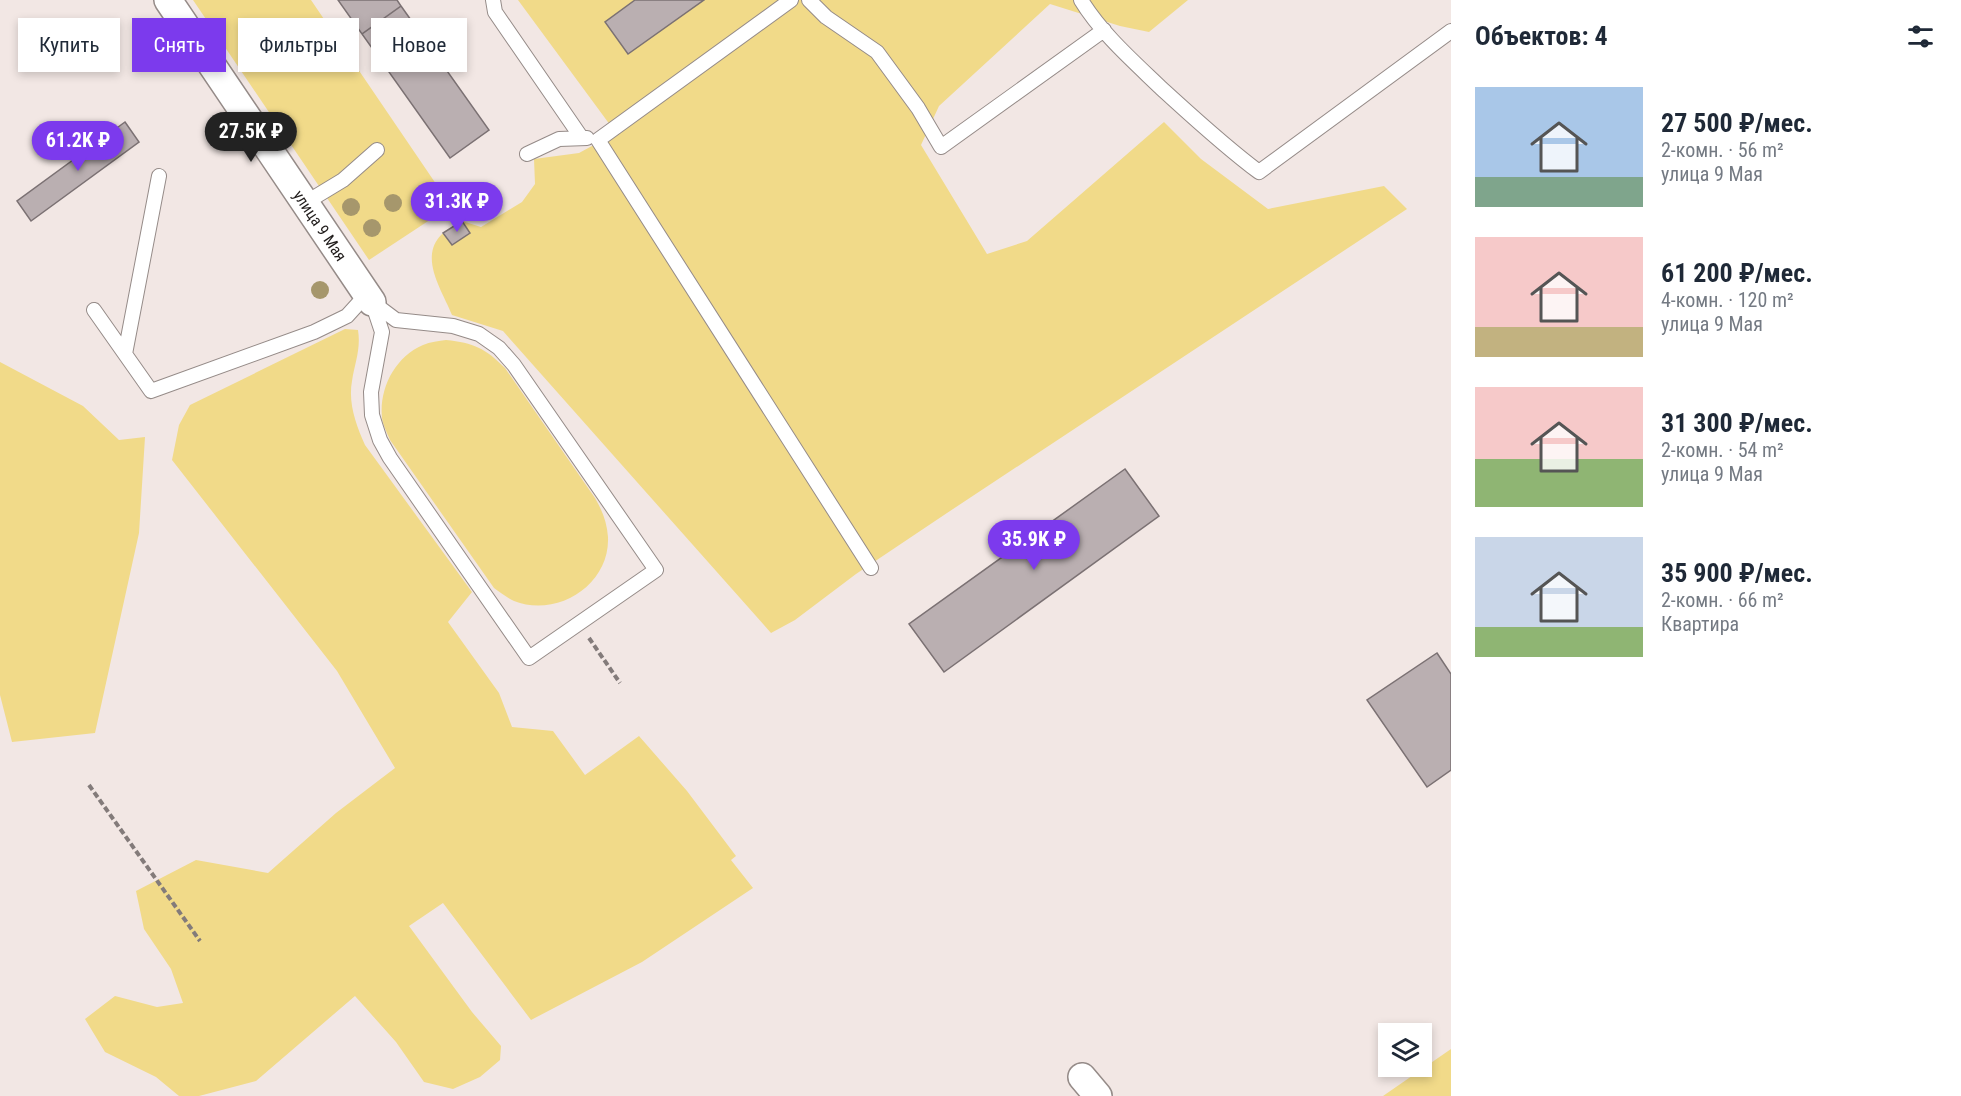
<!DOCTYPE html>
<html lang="ru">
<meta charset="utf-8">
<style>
body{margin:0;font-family:"Roboto Condensed",sans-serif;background:#f2f2f3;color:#1f2937;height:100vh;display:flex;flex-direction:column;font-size:22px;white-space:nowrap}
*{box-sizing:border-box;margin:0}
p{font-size:20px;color:#747a83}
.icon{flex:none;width:33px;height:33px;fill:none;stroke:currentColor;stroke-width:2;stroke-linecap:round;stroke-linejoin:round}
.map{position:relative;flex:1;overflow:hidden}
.details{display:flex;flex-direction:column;background:#fff;width:510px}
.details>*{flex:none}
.banner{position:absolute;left:18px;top:18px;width:570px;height:54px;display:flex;gap:12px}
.tools{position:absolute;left:1378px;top:1023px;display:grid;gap:12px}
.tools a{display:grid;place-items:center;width:54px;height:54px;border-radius:0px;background:#fff;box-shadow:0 3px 9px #0003;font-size:30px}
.price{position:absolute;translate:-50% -51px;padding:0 14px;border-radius:21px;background:#7c3aed;color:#fff;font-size:20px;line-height:39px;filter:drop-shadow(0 2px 3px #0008)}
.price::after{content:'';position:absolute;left:50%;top:36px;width:18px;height:14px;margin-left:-9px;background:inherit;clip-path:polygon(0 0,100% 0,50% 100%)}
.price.active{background:#222;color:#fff}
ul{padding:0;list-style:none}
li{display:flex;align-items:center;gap:18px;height:150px;padding:0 24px}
li span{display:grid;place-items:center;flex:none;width:168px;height:120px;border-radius:0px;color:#555}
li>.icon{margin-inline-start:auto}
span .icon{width:72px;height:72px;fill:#fffc;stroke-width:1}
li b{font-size:26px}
h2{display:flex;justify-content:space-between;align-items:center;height:72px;padding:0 24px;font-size:26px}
.chip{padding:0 21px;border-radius:0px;background:#fff;box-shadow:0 3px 9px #0003;font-size:21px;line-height:54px}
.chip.active{background:#7c3aed;color:#fff}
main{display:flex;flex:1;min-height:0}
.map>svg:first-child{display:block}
.green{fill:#f1da89}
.building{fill:#baafb1;stroke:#7b7173;stroke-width:1.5}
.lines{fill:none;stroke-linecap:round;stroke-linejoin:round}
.lane-casing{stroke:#958b88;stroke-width:16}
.street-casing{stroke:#958b88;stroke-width:30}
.path{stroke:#837b7a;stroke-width:4;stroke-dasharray:6 3;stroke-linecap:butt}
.lane{stroke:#fff;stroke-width:14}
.street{stroke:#fff;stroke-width:27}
.tree{fill:#a6976c}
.labels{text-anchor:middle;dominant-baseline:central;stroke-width:5;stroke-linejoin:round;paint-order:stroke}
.street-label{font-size:16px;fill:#201c1b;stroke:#fdf5f2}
</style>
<main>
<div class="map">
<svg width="1451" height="1096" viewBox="0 0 1451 1096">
<rect width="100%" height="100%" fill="#f2e7e4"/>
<path class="green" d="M193 0H311L451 206 369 260Z
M518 0H1188L1149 32 1120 26 1050 4 939 106 921 145 987 254 1027 241 1164 122 1201 159 1268 209 1384 186 1407 209 947 513 856 574 795 620 771 633 503 331 452 315C442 290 419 258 441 235 447 229 455 225 462 221L481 227 522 202 535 184 534 159 579 153 616 133Z
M345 329 358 330C361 349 355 362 352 381 348 403 356 425 365 445L472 592 448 622 499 693 512 727 553 731 585 775 639 736 687 791 736 856 731 860 753 888 642 962 531 1020 443 903 409 926 472 1012 501 1046 500 1060 480 1077 453 1089 424 1082 396 1042 355 996 256 1081 199 1096H179L156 1077 105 1052 85 1019 115 996 157 1007 183 1003 171 969 144 929 136 891 196 860 268 873 336 813 395 768 337 671 172 460 179 425 190 405Z
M446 340C474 343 485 348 505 368L595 498C602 510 607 522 608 537 610 585 557 618 514 601 507 598 500 592 494 588L390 440C387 433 383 425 382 418 379 388 395 357 423 345 430 342 439 341 446 340Z
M0 362 83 406 119 440 145 437 139 533 95 733 12 742 0 695Z
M1451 1049V1096H1383Z"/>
<path class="building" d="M338 0H397L401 6 362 34Z
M635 0H704L628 54 605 22Z
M401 6 489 130 450 158 362 34Z
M125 122 139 142 31 221 17 201Z
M462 221 470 233 452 245 443 233Z
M1125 469 1159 516 944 672 909 624Z
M1437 653 1451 674V770L1427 787 1367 700Z"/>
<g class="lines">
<g class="lane-casing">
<path id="lane" d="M493 0 495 12 581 137
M791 0 598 140 871 568
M809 0 826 17 877 52 918 108 941 147 1104 30
M1081 0C1101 33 1133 61 1161 88 1193 117 1224 146 1259 172L1451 31
M527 154 559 139 587 138
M305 203 343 180 377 150
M372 302 396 320 453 326 479 334 499 348 514 365 656 570 529 658 390 458 380 440 372 415 371 392 382 332Z
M94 310 151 391 314 332 347 316 367 294
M125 354 159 176"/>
</g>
<g class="street-casing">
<g id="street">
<path id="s1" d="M168 0 372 302"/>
<path d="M1082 1077 1098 1096"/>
</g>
</g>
<path class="path" d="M589 638 620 683
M89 785 200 941"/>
<use href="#lane" class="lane"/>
<use href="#street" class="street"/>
</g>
<g class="tree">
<circle cx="393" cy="203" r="9"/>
<circle cx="351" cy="207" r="9"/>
<circle cx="372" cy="228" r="9"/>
<circle cx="320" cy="290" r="9"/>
</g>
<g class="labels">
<g class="street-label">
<text stroke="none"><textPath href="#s1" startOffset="272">улица 9 Мая</textPath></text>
</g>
</g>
</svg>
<div class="tools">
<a><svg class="icon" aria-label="layers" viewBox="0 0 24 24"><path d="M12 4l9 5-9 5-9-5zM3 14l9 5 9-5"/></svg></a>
</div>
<b class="price active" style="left:251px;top:163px">27.5K ₽</b>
<b class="price" style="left:78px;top:172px">61.2K ₽</b>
<b class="price" style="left:457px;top:233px">31.3K ₽</b>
<b class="price" style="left:1034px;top:571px">35.9K ₽</b>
<div class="banner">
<a class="chip">Купить</a>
<a class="chip active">Снять</a>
<a class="chip">Фильтры</a>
<a class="chip">Новое</a>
</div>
</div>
<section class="details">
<h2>Объектов: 4<svg class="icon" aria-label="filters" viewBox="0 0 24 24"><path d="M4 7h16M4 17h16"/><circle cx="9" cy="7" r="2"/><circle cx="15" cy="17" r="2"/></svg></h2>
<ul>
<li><span style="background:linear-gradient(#a9c7e8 75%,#7fa58c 0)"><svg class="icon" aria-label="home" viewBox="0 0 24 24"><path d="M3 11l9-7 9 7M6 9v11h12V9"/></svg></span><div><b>27 500 ₽/мес.</b><p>2-комн. · 56 m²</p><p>улица 9 Мая</p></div></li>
<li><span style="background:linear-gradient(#f6c9c9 75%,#c2b280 0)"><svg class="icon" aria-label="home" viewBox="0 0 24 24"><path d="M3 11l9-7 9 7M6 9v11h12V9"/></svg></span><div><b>61 200 ₽/мес.</b><p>4-комн. · 120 m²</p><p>улица 9 Мая</p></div></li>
<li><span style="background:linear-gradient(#f6c9c9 60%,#8fb573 0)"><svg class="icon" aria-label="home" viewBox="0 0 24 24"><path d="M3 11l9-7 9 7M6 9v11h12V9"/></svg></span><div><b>31 300 ₽/мес.</b><p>2-комн. · 54 m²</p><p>улица 9 Мая</p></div></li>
<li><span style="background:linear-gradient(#c9d6e8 75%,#8fb573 0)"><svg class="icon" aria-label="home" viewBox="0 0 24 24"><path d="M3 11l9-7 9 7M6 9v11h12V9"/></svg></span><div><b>35 900 ₽/мес.</b><p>2-комн. · 66 m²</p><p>Квартира</p></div></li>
</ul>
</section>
</main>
